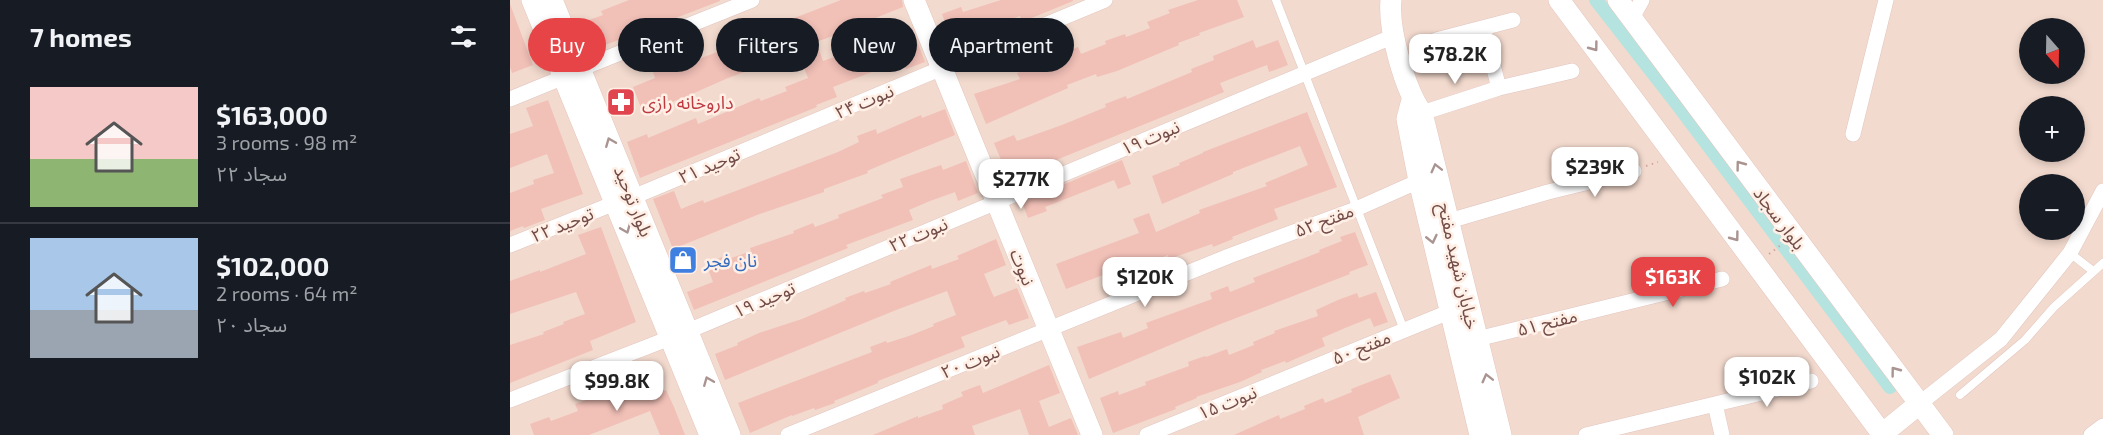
<!DOCTYPE html>
<meta charset="utf-8">
<style>
body{margin:0;font-family:"Exo 2","Noto Sans Arabic",sans-serif;background:#242831;color:#f1f3f6;height:100vh;display:flex;flex-direction:column;font-size:22px;white-space:nowrap}
*{box-sizing:border-box;margin:0}
p{font-size:20px;color:#9ea1a6}
.icon{flex:none;width:33px;height:33px;fill:none;stroke:currentColor;stroke-width:2;stroke-linecap:round;stroke-linejoin:round}
.map{position:relative;flex:1;overflow:hidden}
.side{display:flex;flex-direction:column;background:#171b24;width:510px}
.side>*{flex:none}
.guide{position:absolute;left:18px;top:18px;width:570px;height:54px;display:flex;gap:12px}
.needle{width:39px;rotate:160deg}
.buttons{position:absolute;left:1509px;top:18px;display:grid;gap:12px}
.buttons a{display:grid;place-items:center;width:66px;height:66px;border-radius:50%;background:#171b24;box-shadow:0 3px 9px #0003;font-size:30px}
.price{position:absolute;translate:-50% -51px;padding:0 14px;border-radius:12px;background:#fff;color:#222;font-size:20px;line-height:39px;filter:drop-shadow(0 2px 3px #0008)}
.price::after{content:'';position:absolute;left:50%;top:36px;width:18px;height:14px;margin-left:-9px;background:inherit;clip-path:polygon(0 0,100% 0,50% 100%)}
.price.current{background:#e64447;color:#fff}
ul{padding:0;list-style:none}
li{display:flex;align-items:center;gap:18px;height:150px;padding:0 30px}
li+li{border-top:2px solid #363941}
li span{display:grid;place-items:center;flex:none;width:168px;height:120px;border-radius:0px;color:#555}
li>.icon{margin-inline-start:auto}
span .icon{width:72px;height:72px;fill:#fffc;stroke-width:1}
li b{font-size:26px}
h2{display:flex;justify-content:space-between;align-items:center;height:72px;padding:0 30px;font-size:26px}
.pill{padding:0 21px;border-radius:27px;background:#171b24;box-shadow:0 3px 9px #0003;font-size:21px;line-height:54px}
.pill.current{background:#e64447;color:#fff}
main{display:flex;flex:1;min-height:0}
.map>svg:first-child{display:block}
.residential{fill:#f3dace;fill-rule:evenodd}
.lines{fill:none;stroke-linecap:round;stroke-linejoin:round}
.canal{stroke:#b5e4e0;stroke-width:14}
.building{fill:#f1c0b7;fill-rule:evenodd}
.lane-casing{stroke:#e1c6bf;stroke-width:9}
.street-casing{stroke:#e1c6bf;stroke-width:16}
.secondary-casing{stroke:#e6c5bc;stroke-width:22}
.path{stroke:#d5a49b;stroke-width:2;stroke-dasharray:1.5 4.5;stroke-linecap:butt}
.lane{stroke:#fff;stroke-width:8}
.street{stroke:#fff;stroke-width:15}
.secondary{stroke:#fff;stroke-width:21}
.oneway{stroke:#aa9491}
.labels{text-anchor:middle;dominant-baseline:central;stroke-width:5;stroke-linejoin:round;paint-order:stroke}
.street-label{font-size:18px;fill:#724c48;stroke:#ffefe5}
.health-label{font-size:18px;fill:#be3a42;stroke:#ffefe5;text-anchor:start}
.shop-label{font-size:18px;fill:#366cbe;stroke:#ffefe5;text-anchor:start}
</style>
<main>
<section class="side">
<h2>7 homes<svg class="icon" aria-label="filters" viewBox="0 0 24 24"><path d="M4 7h16M4 17h16"/><circle cx="9" cy="7" r="2"/><circle cx="15" cy="17" r="2"/></svg></h2>
<ul>
<li><span style="background:linear-gradient(#f6c9c9 60%,#8fb573 0)"><svg class="icon" aria-label="home" viewBox="0 0 24 24"><path d="M3 11l9-7 9 7M6 9v11h12V9"/></svg></span><div><b>$163,000</b><p>3 rooms · 98 m²</p><p>سجاد ۲۲</p></div></li>
<li><span style="background:linear-gradient(#a9c7e8 60%,#9aa5b1 0)"><svg class="icon" aria-label="home" viewBox="0 0 24 24"><path d="M3 11l9-7 9 7M6 9v11h12V9"/></svg></span><div><b>$102,000</b><p>2 rooms · 64 m²</p><p>سجاد ۲۰</p></div></li>
</ul>
</section>
<div class="map">
<svg width="1593" height="435" viewBox="0 0 1593 435">
<rect width="100%" height="100%" fill="#fceadf"/>
<path class="residential" d="M0 0H1593V435H0ZM1520 28H1564V74H1520ZM1520 106H1564V152H1520ZM1520 184H1564V230H1520Z"/>
<g class="lines">
<path class="canal" d="M1086 0 1167 104 1380 387"/>
</g>
<path class="building" d="M119 0H210V1L82 50 71 23 93 15 91 11Z
M331 0H392L393 7 348 25 355 44 402 28 415 62 396 69 393 60 323 87 327 97 306 105 307 107 130 178 117 142 137 134 138 138 186 118 188 124 249 98 251 101 277 91 275 87 298 78 288 52 218 78 175 97 133 113 123 87 145 78 143 72 162 64 164 68 210 51 207 44 227 37 229 41 251 32 252 35 275 26 274 22ZM331 33 338 52 313 61 306 42Z
M491 0H563V1L512 22 510 16 442 40 432 14 451 7 453 12Z
M688 0H727L734 17 689 33 690 35 668 43 669 45 607 71 587 77 586 74 557 85 558 88 476 124 464 94 510 79 507 73 550 59 548 55 568 47 571 54 596 44 595 41 615 34 616 37 640 28 637 22 660 13 658 10Z
M0 4 23 65 2 73 0 67Z
M743 40 746 48 768 40 778 65 759 72 757 65 710 83 714 92 499 179 484 143 504 135 507 141 552 125 596 107 595 104 616 96 617 99 682 72 681 69 704 60 703 56Z
M38 100 73 194 31 209 35 220 14 228 13 226 0 231V193L24 184 23 180 44 173 37 154 0 168V134L23 126 16 108Z
M435 109 445 135 378 162 357 171 358 173 314 189V192L247 215 163 249 143 199 164 191 171 209 193 200 194 203 328 152 349 142 347 136 366 129 367 134 411 115 412 118Z
M797 112 827 187 764 209 768 219 722 237 723 239 703 247 702 244 659 259 658 255 640 262 638 258 556 289 546 264 629 233 623 219 639 213 646 232 690 213 689 210 757 186 755 183 798 165 790 146 723 172V174L652 204 642 176 670 165 669 163 693 153V152Z
M612 160 621 184 608 189 604 180 535 207 537 211 518 218 512 202Z
M456 161 468 193 448 201 445 192 420 201 399 210 403 220 336 245 338 248 184 310 177 292 203 282 196 264 212 257 213 261 241 251 240 248 284 233 283 231 303 223 305 227 329 218 328 215 373 198 371 195 393 187 390 179 431 165 433 170Z
M91 227 126 322 80 341 83 350 0 383V345L34 334 33 332 54 324 53 322 75 314 66 292 0 314V281L30 270V272L76 254 68 235Z
M845 232 858 265 839 272 840 274 708 325 579 379 567 347 611 332 613 338 638 328 636 323 702 299 700 293 718 286 720 292 745 282 743 278 810 252 809 250 832 241 830 237Z
M486 239 496 265 474 274 482 293 484 297 507 288 519 318 499 325 496 320 451 337 455 347 368 381V383L324 401 325 403 305 410 304 408 282 416V415L240 433 228 403 362 352 360 347 376 341 377 343 399 336 424 326 423 324 446 315 437 291 386 310 215 380 205 354 228 345 227 343 249 333 292 319 336 300 335 298 354 291 355 293 381 284 380 282 421 265 422 269 449 259 447 256Z
M866 292 878 322 864 327 860 318 835 328 812 338 815 346 776 363 775 361 751 370 752 372 730 382 686 397 687 398 665 407 666 409 603 433 590 398 608 391 609 395 636 385 635 382 679 366 678 362 695 356 696 357 717 349 719 355 744 345 743 342 765 333 764 331 808 316 806 310 828 300 847 293 849 298Z
M539 365 550 393 529 401 539 427 561 418 568 435H519L510 409 462 426 465 435H363L408 416V418L433 409 432 405 453 396 451 392 470 385 473 393Z
M880 374 890 398 848 417 854 435H724L769 415 770 419 795 409 794 406 813 398 815 403 842 392 841 389Z
M148 375 154 391 156 390 164 407 175 435H150L140 411 79 435H24L20 424 39 417 41 421 68 411 65 404Z"/>
<g class="lines">
<g class="lane-casing">
<path id="lane" d="M766 0 894 330
M1560 253 1583 271
M1450 395 1515 340 1544 307 1593 263"/>
</g>
<g class="street-casing">
<path id="street" d="M1122 18 1132 0
M973 28 989 88
M926 40 1003 20
M70 69 242 0
M0 99 54 77
M912 113 989 88 1062 71
M1343 134 1376 0
M123 197 595 0
M939 221 1038 192 1124 171
M0 245 105 203
M178 331 884 36
M967 339 1212 279
M0 400 160 338
M1205 404 1212 435
M1409 404 1491 339 1560 253 1593 191
M278 435 719 256 846 209 909 181
M637 435 939 312
M1076 435 1301 381
M1581 435 1593 426"/>
</g>
<g class="secondary-casing">
<path id="secondary" d="M22 0 200 435
M42 0 220 435
M404 0 582 435
M881 0C878 30 895 90 912 113L991 435
M1049 0 1373 435
M1108 0 1433 435
M902 100 897 119 909 181 970 435
M1371 435 1409 404"/>
</g>
<path class="path" d="M1136 166 1148 162
M1259 254 1271 245"/>
<use href="#lane" class="lane"/>
<use href="#street" class="street"/>
<use href="#secondary" class="secondary"/>
</g>
<defs><path id="oneway-chevron" d="M-2-3.5L2.5 0L-2 3.5" fill="none" stroke-width="1.6" stroke-linecap="round" stroke-linejoin="round" transform="scale(1.5)"/></defs>
<g class="oneway">
<use href="#oneway-chevron" transform="translate(1084 47) rotate(53)"/>
<use href="#oneway-chevron" transform="translate(100 142) rotate(-112)"/>
<use href="#oneway-chevron" transform="translate(1230 165) rotate(-127)"/>
<use href="#oneway-chevron" transform="translate(926 168) rotate(-104)"/>
<use href="#oneway-chevron" transform="translate(116 229) rotate(68)"/>
<use href="#oneway-chevron" transform="translate(1225 237) rotate(53)"/>
<use href="#oneway-chevron" transform="translate(922 239) rotate(77)"/>
<use href="#oneway-chevron" transform="translate(1385 371) rotate(-127)"/>
<use href="#oneway-chevron" transform="translate(977 378) rotate(-104)"/>
<use href="#oneway-chevron" transform="translate(198 381) rotate(-112)"/>
</g>
<defs>
<g id="pharmacy-square" transform="scale(1.5)"><rect x="-9" y="-9" width="18" height="18" rx="4" fill="#e0444e" stroke="#ffefe5"/><path d="M-2-6h4v4h4v4h-4v4h-4v-4h-4v-4h4Z" fill="#fff"/></g>
<g id="shop-square" transform="scale(1.5)"><rect x="-9" y="-9" width="18" height="18" rx="4" fill="#3f7fe0" stroke="#ffefe5"/><path d="M-5-2.5h2.3a2.7 3.5 0 0 1 5.4 0H5L5.5 6h-11ZM-1.5-2.5h3a1.5 2.3 0 0 0-3 0Z" fill="#fff"/></g>
</defs>
<g fill-rule="evenodd">
<use href="#pharmacy-square" x="111" y="102"/>
<use href="#shop-square" x="173" y="260"/>
</g>
<g class="labels">
<g class="street-label">
<text transform="translate(354 101) rotate(-23)">نبوت ۲۴</text>
<text transform="translate(640 137) rotate(-23)">نبوت ۱۹</text>
<text transform="translate(199 165) rotate(-23)">توحید ۲۱</text>
<text transform="translate(124 201) rotate(68)">بلوار توحید</text>
<text transform="translate(1270 218) rotate(53)">بلوار سجاد</text>
<text transform="translate(814 220) rotate(-21)">مفتح ۵۲</text>
<text transform="translate(52 224) rotate(-22)">توحید ۲۲</text>
<text transform="translate(408 234) rotate(-23)">نبوت ۲۲</text>
<text transform="translate(949 266) rotate(77)">خیابان شهید مفتح</text>
<text transform="translate(513 267) rotate(68)">نبوت</text>
<text transform="translate(254 299) rotate(-23)">توحید ۱۹</text>
<text transform="translate(1037 322) rotate(-14)">مفتح ۵۱</text>
<text transform="translate(851 347) rotate(-22)">مفتح ۵۰</text>
<text transform="translate(460 361) rotate(-22)">نبوت ۲۰</text>
<text transform="translate(717 402) rotate(-22)">نبوت ۱۵</text>
</g>
<g class="health-label">
<text x="132" y="102">داروخانه رازی</text>
</g>
<g class="shop-label">
<text x="194" y="260">نان فجر</text>
</g>
</g>
</svg>
<div class="buttons">
<a><svg class="needle" viewBox="-14 -14 28 28"><path d="M0-13l5 13h-10z" fill="#e53935"/><path d="M0 13l5-13h-10z" fill="#9ea1a6"/></svg></a>
<a>+</a>
<a>−</a>
</div>
<b class="price" style="left:945px;top:85px">$78.2K</b>
<b class="price" style="left:1085px;top:198px">$239K</b>
<b class="price" style="left:511px;top:210px">$277K</b>
<b class="price" style="left:635px;top:308px">$120K</b>
<b class="price current" style="left:1163px;top:308px">$163K</b>
<b class="price" style="left:1257px;top:408px">$102K</b>
<b class="price" style="left:107px;top:412px">$99.8K</b>
<div class="guide">
<a class="pill current">Buy</a>
<a class="pill">Rent</a>
<a class="pill">Filters</a>
<a class="pill">New</a>
<a class="pill">Apartment</a>
</div>
</div>
</main>
